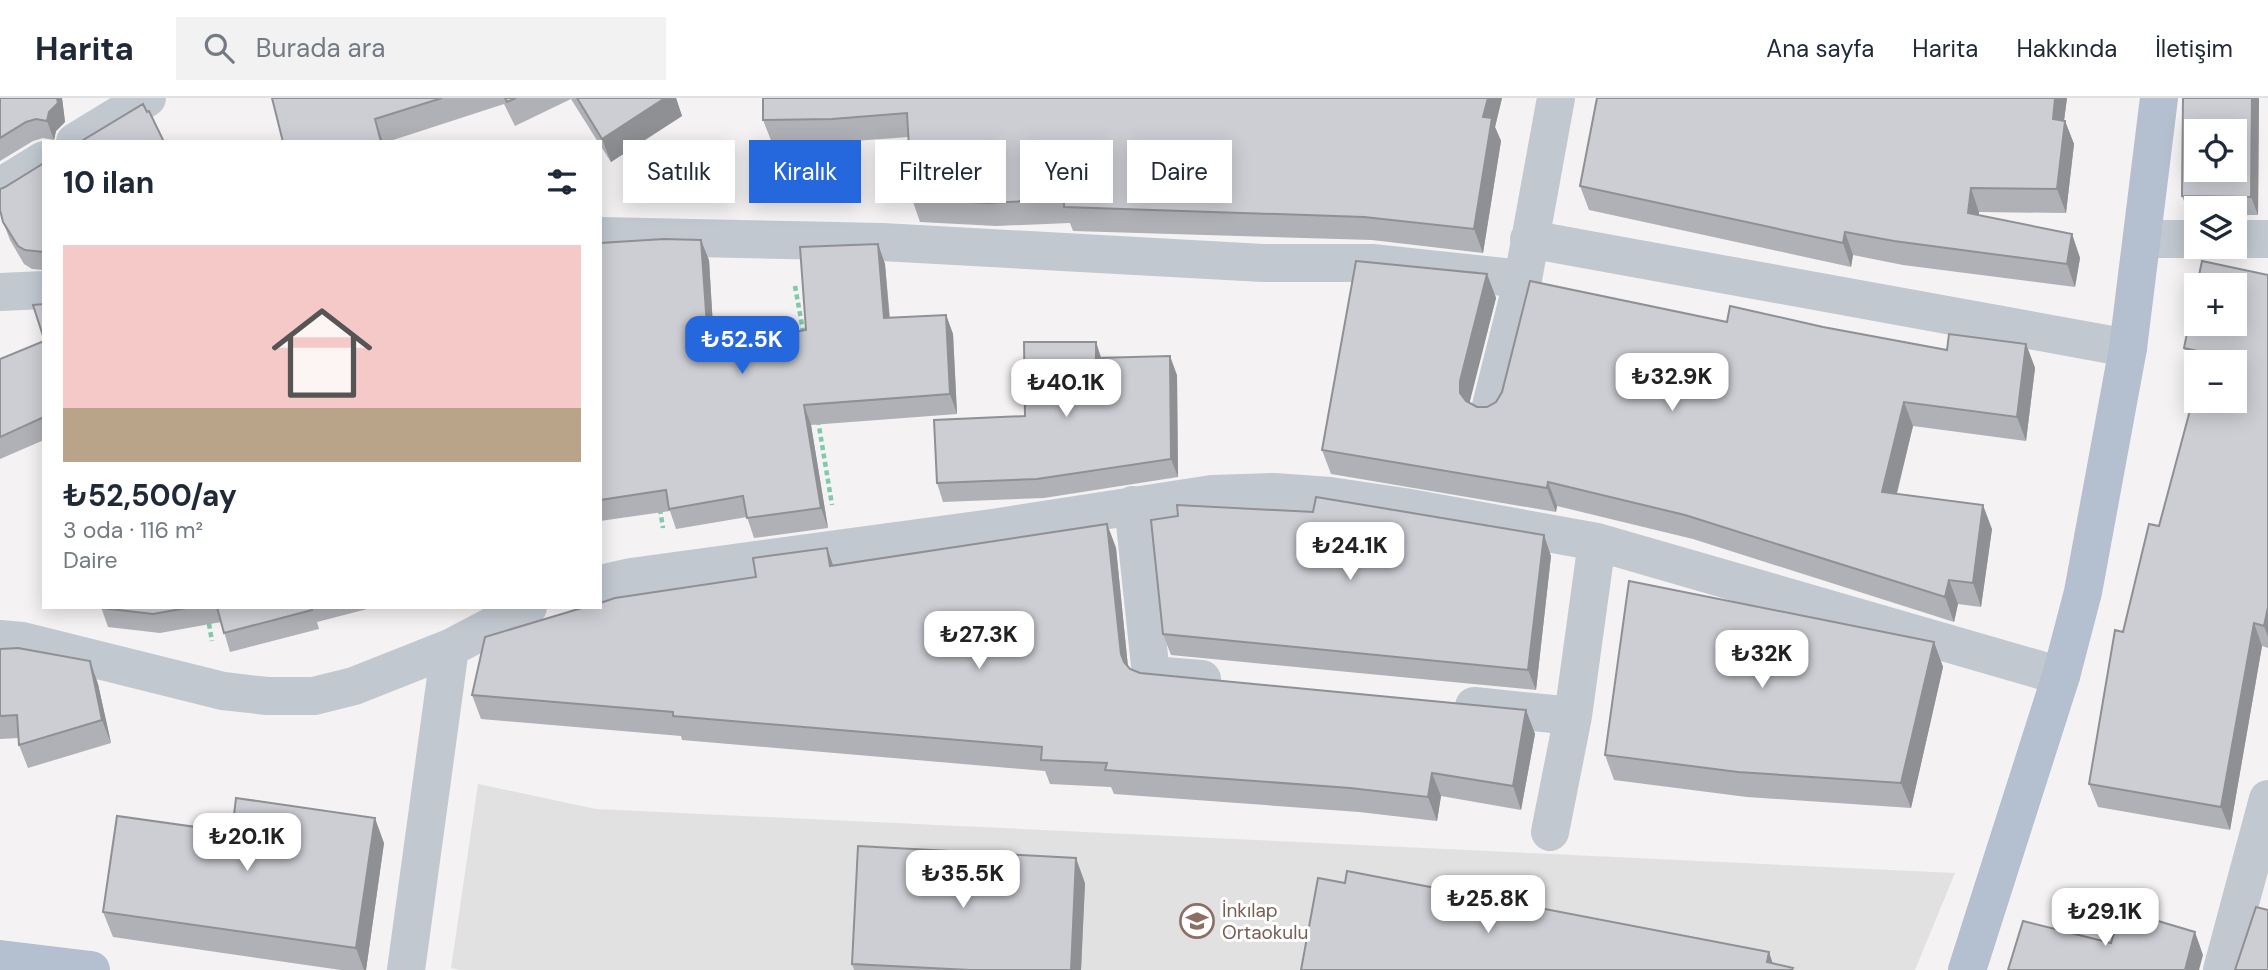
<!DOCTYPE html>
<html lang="tr">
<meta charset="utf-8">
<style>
body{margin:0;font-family:"DM Sans",sans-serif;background:#f2f2f3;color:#1f2937;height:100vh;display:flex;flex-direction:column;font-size:26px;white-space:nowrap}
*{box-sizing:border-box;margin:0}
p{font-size:23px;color:#747a83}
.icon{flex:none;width:38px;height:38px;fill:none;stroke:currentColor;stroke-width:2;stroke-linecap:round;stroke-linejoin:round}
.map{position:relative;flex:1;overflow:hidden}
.drawer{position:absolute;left:42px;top:42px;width:560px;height:469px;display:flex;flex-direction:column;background:#fff;border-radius:0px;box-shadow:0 4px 18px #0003}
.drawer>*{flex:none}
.top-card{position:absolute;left:623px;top:42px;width:665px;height:63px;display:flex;gap:14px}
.fabs{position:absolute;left:2184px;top:21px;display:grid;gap:14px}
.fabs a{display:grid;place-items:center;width:63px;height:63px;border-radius:0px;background:#fff;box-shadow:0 4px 18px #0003;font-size:35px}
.price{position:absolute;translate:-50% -60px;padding:0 16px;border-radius:14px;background:#fff;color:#222;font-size:23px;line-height:46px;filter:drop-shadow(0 2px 4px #0008)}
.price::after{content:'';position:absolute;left:50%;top:42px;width:21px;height:16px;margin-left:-10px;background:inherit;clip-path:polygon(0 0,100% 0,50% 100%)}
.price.selected{background:#2567dc;color:#fff}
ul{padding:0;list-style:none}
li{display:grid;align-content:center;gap:14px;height:371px;padding:0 21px}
li span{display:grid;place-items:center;height:217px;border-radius:0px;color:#555}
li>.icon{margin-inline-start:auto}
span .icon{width:126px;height:126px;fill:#fffc;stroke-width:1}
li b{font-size:30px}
h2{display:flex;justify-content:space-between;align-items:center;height:84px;padding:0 21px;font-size:30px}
.tag{padding:0 24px;border-radius:0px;background:#fff;box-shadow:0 4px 18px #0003;font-size:24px;line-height:63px}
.tag.selected{background:#2567dc;color:#fff}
header{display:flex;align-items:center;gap:42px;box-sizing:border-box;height:98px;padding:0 35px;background:#fff;border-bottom:2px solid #e0e1e3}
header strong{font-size:33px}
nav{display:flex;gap:38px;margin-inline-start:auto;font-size:24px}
.search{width:490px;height:63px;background:#f2f2f3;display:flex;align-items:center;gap:18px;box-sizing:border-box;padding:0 24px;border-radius:0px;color:#747a83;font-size:26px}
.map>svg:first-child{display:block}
.education{fill:#e2e1e1}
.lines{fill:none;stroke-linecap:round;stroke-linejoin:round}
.path{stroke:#7ecaaa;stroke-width:4.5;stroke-dasharray:5 3.5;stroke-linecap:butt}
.minor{stroke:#c1c8d0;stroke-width:38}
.major{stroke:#b4bfcf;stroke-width:38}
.wall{fill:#afb1b6}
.shaded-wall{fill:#8f9094}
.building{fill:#ccced4;stroke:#8f9094;stroke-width:2;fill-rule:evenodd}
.labels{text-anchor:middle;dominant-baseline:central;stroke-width:6;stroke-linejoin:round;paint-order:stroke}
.education-label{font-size:19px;fill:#785e54;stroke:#fff;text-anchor:start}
</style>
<header>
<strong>Harita</strong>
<div class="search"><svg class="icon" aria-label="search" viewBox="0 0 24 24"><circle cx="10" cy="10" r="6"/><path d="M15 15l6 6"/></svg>Burada ara</div>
<nav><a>Ana sayfa</a><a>Harita</a><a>Hakkında</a><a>İletişim</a></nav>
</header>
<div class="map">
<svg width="2268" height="872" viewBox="0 0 2268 872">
<rect width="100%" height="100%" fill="#f4f2f2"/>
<path class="education" d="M478 686 596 711 1955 775 1915 872H460L451 870Z"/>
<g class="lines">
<path class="path" d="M795 188 804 238
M818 322 832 407
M660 411 663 430
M206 509 212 543"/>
<path class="minor" d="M75 44 147 0
M0 89 44 62
M600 138 882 144 1263 165H1372L1523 181
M1529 141 2128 250
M2142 141H2196
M2235 141H2268
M0 194 44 192
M1490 312 1523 181 1556 0
M1133 407 1151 577 1202 581
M600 486 631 479 992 430 1212 396 1274 394 1330 398 1404 409 1597 444 2061 578
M0 541 22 543 223 593 267 598H314L354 588 450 550
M1474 608 1573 618
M1550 734 1573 618 1597 444
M406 872 450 550 528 509
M2222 872 2268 701"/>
<path class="major" d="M0 861 91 872
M1967 872 2061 578 2083 494 2128 250 2159 0"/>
</g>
<path class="wall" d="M0 0H62L65 24 56 33 54 42 43 40 33 43 0 63Z
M272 0H676L682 18 611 64 600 47V44H598L571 1 515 28 504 6 387 44H283Z
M763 0H1502L1495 29 1501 43 1483 155 1372 142 1073 133 1070 125 996 128 920 124 912 101 908 39 841 44 772 45 763 22Z
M1597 0H2067L2064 23H2065L2074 46 2066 115 1979 114V117L2072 136 2080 160 2075 189 1903 167 1853 157 1851 169 1589 112 1580 88Z
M2259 0 2258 117H2235V110H2196V116H2189L2182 98Z
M44 65V172L32 171 24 166 10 142 3 124 5 89Z
M600 145 709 162 713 227 721 246 806 232 878 146 885 166 890 220 946 217 953 236 957 316 811 327 828 430 754 440 747 419 676 431 670 413 600 423Z
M1487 176 1496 200 1469 305 1477 309H1487L1727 224 1823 229 1947 252 2026 246 2035 270 2026 343 1913 328 1897 396 1992 431 1981 509 1958 506 1954 524 1693 441 1557 408 1556 414 1331 376 1322 352Z
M2268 177V550L2262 548 2230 732 2098 709 2089 686 2123 534 2235 264H2196V274L2192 273 2184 250Z
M44 243V342L0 361V261Z
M1096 244 1101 260 1177 277 1178 379 1044 400 943 404 937 385 1025 318Z
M1178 418 1551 458 1536 592 1171 557 1163 536Z
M1107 426 1116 450 1128 569 1130 571 1140 575 1526 612 1535 636 1521 712 1441 698 1437 723 1359 714 1114 696 1111 689 1050 686 1045 673 682 642 681 638 481 621 472 597 827 450 833 467Z
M101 509H375L317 524 319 531 230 554 221 524 160 535 108 529Z
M1934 544 1943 569 1911 710 1747 699 1614 682 1605 657Z
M0 551 90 563 98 586 111 645 28 670 19 647V640L0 641Z
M232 734 384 745 366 872H341L113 839 103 814Z
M1085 785 1081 872H854L852 866Z"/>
<path class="shaded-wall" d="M57 0H62L65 24 56 33 54 42 47 23 49 14Z
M665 0H676L682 18 611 64 602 41Z
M1488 0H1502L1495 29 1501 43 1483 155 1474 131 1483 19Z
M2055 0H2067L2061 45 2053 21Z
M2252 0H2259L2258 117 2251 99Z
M375 21 383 44H381Z
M2065 23 2074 46 2066 115 2057 91Z
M1971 90 1979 114 1977 138 1968 115Z
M1845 134 1853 157 1851 169 1843 145Z
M2072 136 2080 160 2075 189 2067 166Z
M701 142 709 162 714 248 707 228Z
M878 146 885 166 891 240 884 220Z
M1487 176 1496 200 1469 307 1460 295V283Z
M946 217 953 236 957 316 950 296Z
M714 227 722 247 717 246Z
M1096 244 1102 263 1096 260Z
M2026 246 2035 270 2026 343 2017 319Z
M1170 258 1177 277 1178 379 1171 361Z
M1904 304 1913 328 1891 418 1882 394Z
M804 307 811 327 828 430 821 410Z
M1548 384 1557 408 1556 414 1547 390Z
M1983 407 1992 431 1981 509 1973 485Z
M1107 426 1116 450 1129 579 1121 556Z
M1544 437 1551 458 1536 592 1528 572Z
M827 450 835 473 830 468Z
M1949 482 1958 506 1954 524 1945 499Z
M2268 509V539L2264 528Z
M2254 525 2262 548 2230 732 2221 709Z
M1934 544 1943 569 1911 710 1901 685Z
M90 563 98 586 111 645 102 622Z
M1526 612 1535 636 1521 712 1513 688Z
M1432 675 1441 698 1437 723 1428 699Z
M375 720 384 745 366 872H364L356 850Z
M1076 760 1085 785 1081 872H1071Z
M2195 834 2203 857 2199 872H2185Z
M1769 854 1775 872 1767 864Z"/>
<path class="building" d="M0 0H57L58 5 49 14 47 23 36 21 26 24 0 40Z
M272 0H442L375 21 381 44H283Z
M505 0H516L507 4Z
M577 0H665L602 41Z
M763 0H1488L1483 19 1492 20 1474 131 1364 119 1064 109V101L988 105 912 101 907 15 832 21 763 22Z
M1597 0H2055L2053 21 2065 23 2057 91 1971 90 1968 115 2072 136 2067 166 1894 143 1845 134 1843 145 1580 88Z
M2183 0H2252L2251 99 2182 98ZM2196 33H2235V72H2196Z
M143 6 147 14 149 13 164 44H80Z
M44 65V154L25 152 18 148 3 124 0 112V91L5 89Z
M664 141 701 142 707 228 714 227 717 246 806 232 800 149 878 146 884 220 946 217 950 296 804 307 821 410 747 420 743 398 669 411 666 392 600 402V145Z
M1356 163 1487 176 1460 283V295L1466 303 1477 309H1487L1496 304 1502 294 1530 183 1727 224 1730 208 1823 229 1947 252 1949 236 2026 246 2017 319 1904 304 1882 394 1983 407 1973 485 1949 482 1945 499 1685 417 1548 384 1547 390 1322 352Z
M2202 163 2268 177V509L2264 528 2254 525 2221 709 2089 686 2115 532 2123 534 2149 426 2159 428 2196 290V303H2235V264H2203L2206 255 2184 250 2196 191V226H2235V187H2197Z
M44 206V241L33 207Z
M44 243V319L0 339V261Z
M1024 244H1096V260L1170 258 1171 361 1037 381 937 385 934 322 1025 318Z
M1316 399 1544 437 1528 572 1163 536 1151 422 1178 418 1177 407 1313 414Z
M1107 426 1121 556 1124 564 1130 571 1140 575 1526 612 1513 688 1432 675 1428 699 1350 690 1105 672 1107 665 1041 662 1042 649 673 618V614L472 597 485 539 585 509H600V505L615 500 756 479 753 460 827 450 830 468Z
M1629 483 1934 544 1901 685 1738 674 1605 657Z
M101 509H192L153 516 102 510Z
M217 509H311L312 512 224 535Z
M18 550 90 563 102 622 19 647 17 617 0 618V551Z
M236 700 375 720 356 850 103 814 117 718 232 734Z
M858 748 1076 760 1071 872H970L852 866Z
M1347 773 1769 854 1767 864 1793 870 1792 872H1301L1318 780 1345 785Z
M2256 809 2268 812V872H2235Z
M2121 812 2195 834 2185 872H2008L2023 823 2111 845Z"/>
<defs>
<g id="school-ring" transform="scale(1.75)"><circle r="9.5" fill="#fff" stroke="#8d6e63" stroke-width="1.5"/><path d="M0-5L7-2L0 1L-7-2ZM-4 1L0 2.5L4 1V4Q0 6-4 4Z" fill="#8d6e63"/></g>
</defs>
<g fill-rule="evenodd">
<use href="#school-ring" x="1197" y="823"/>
</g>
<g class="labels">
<g class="education-label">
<text x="1222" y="812">İnkılap<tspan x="1222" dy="22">Ortaokulu</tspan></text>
</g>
</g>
</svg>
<div class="fabs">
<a><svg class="icon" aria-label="locate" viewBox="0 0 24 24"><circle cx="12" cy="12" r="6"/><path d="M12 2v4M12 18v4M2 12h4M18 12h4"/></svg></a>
<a><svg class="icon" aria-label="layers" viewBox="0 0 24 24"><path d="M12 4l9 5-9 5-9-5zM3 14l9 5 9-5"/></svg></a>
<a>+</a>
<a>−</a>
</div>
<b class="price selected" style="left:742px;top:278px">₺52.5K</b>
<b class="price" style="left:1672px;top:315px">₺32.9K</b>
<b class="price" style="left:1066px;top:321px">₺40.1K</b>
<b class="price" style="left:1350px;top:484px">₺24.1K</b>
<b class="price" style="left:979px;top:573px">₺27.3K</b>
<b class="price" style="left:1762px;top:592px">₺32K</b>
<b class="price" style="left:247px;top:775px">₺20.1K</b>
<b class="price" style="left:963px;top:812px">₺35.5K</b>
<b class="price" style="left:1488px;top:837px">₺25.8K</b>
<b class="price" style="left:2105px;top:850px">₺29.1K</b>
<div class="top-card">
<a class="tag">Satılık</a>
<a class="tag selected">Kiralık</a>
<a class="tag">Filtreler</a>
<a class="tag">Yeni</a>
<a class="tag">Daire</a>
</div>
<section class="drawer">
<h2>10 ilan<svg class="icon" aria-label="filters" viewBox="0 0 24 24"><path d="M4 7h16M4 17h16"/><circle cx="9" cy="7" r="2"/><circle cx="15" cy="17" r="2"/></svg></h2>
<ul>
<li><span style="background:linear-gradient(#f6c9c9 75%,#b9a48a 0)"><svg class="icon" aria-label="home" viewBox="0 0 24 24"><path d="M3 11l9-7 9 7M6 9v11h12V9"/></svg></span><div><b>₺52,500/ay</b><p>3 oda · 116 m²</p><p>Daire</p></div></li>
</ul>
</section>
</div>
